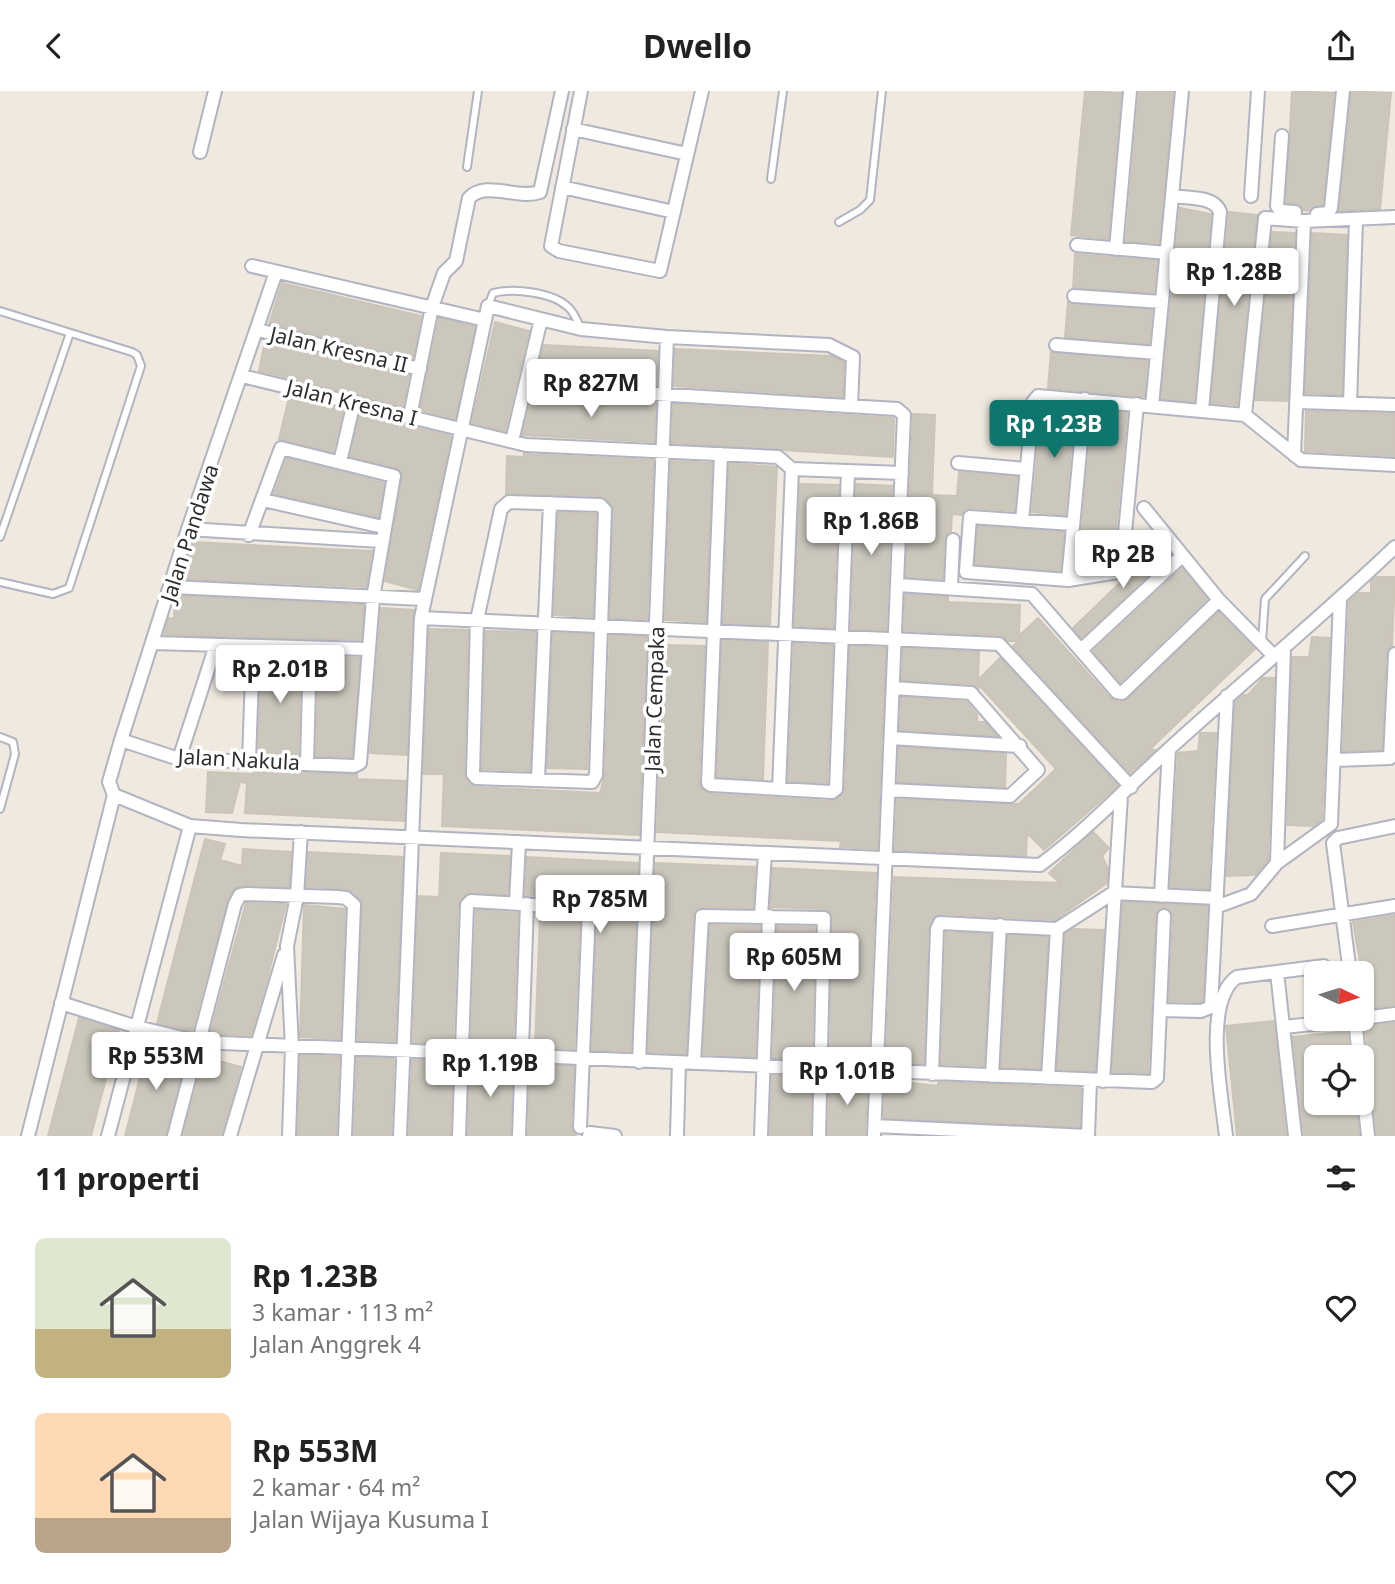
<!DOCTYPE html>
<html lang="id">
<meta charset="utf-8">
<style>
body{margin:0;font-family:"Noto Sans",sans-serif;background:#f2f2f2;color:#222;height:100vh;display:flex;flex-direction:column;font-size:26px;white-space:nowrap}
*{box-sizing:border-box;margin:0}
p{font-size:23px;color:#767676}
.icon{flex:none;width:38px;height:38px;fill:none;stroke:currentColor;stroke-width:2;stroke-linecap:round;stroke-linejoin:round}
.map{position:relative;height:1045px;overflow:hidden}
.sheet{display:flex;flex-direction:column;background:#fff;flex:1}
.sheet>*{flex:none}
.needle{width:46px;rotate:94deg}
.fabs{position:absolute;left:1304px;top:870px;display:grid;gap:14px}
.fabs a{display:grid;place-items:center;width:70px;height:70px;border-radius:10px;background:#fff;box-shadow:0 2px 5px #0004;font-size:35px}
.price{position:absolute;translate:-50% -60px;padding:0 16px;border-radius:7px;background:#fff;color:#222;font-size:23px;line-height:46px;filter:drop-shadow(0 2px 4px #0008)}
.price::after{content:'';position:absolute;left:50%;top:42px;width:21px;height:16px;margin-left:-10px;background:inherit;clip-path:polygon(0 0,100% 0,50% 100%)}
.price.selected{background:#0f766e;color:#fff}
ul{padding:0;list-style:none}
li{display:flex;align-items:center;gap:21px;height:175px;padding:0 35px}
li span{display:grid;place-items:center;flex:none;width:196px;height:140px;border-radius:10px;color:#555}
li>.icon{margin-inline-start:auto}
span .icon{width:84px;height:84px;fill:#fffc;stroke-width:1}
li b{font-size:30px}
h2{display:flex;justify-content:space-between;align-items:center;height:84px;padding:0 35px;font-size:30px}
header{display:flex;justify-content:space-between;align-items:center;height:91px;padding:0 35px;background:#fff;font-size:32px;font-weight:700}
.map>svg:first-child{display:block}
.building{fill:#cbc7bd;stroke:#cbc5b7;stroke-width:2}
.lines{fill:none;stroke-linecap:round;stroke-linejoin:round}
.service-casing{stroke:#b2b4c1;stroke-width:10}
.minor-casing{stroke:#b2b4c1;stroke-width:16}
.service{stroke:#fff;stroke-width:6}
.minor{stroke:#fff;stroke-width:12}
.labels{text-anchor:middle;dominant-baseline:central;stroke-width:7;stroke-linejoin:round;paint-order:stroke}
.street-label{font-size:21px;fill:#2d2d2d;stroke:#fff}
</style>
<header><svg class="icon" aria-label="back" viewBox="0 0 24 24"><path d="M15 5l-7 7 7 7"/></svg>Dwello<svg class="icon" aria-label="share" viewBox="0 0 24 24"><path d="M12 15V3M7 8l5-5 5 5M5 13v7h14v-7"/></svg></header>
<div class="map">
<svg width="1395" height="1045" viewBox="0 0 1395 1045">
<rect width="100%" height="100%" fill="#efe9df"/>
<path class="building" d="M1085 0 1121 2 1108 148 1071 144Z
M1139 0 1173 1 1159 152 1126 150Z
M1292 0 1334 2 1323 114 1309 120 1303 119 1299 113 1286 112Z
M1352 0 1391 2 1380 118 1339 120Z
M1180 117 1211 123 1194 311 1161 308Z
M1229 121 1257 124 1237 314 1211 312Z
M1272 141 1295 142 1288 310 1255 309Z
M1312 142 1347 144 1342 304 1305 302Z
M1075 163 1157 170 1154 202 1073 197Z
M282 192 421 225 413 267 269 233Z
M1068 211 1152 219 1149 253 1065 246Z
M439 227 475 236 455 328 420 319Z
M495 231 529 240 505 340 472 332Z
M265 250 409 284 403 315 259 280Z
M544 254 658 260 656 294 536 287Z
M675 258 832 265 844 271 843 306 674 295Z
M1051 261 1147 270 1144 306 1048 297Z
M532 304 656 312 654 351 522 344Z
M289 306 343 319 333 361 279 348Z
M673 313 894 327 893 366 672 352Z
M1042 314 1075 317 1065 424 1032 421Z
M1093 319 1127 322 1113 471 1082 478H1078Z
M1306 320 1395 323V365L1305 360Z
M360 323 451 345 418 499 385 490 402 383 396 377 350 365Z
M913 323 935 324 932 404 957 405 959 381 1017 386 1014 420 971 417 962 424 952 423 951 441 944 449 943 488 906 486Z
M524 363 654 369 647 528 610 527 612 413 600 405 506 403 507 365 524 366Z
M287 367 384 392 378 426 274 403Z
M671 370 712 372 706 531 665 529Z
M729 372 777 376 770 534 723 532Z
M800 393 839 394 833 537 794 535Z
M856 393 892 395 886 539 851 538Z
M558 421 596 423 593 526 554 524Z
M978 435 1064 441 1060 480 975 473Z
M193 451 327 458 372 460 366 496 183 488Z
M1161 452 1171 464 1081 547 1073 537Z
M1182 477 1207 508 1120 591 1093 560Z
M1376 486H1395L1392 555 1386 563 1382 659 1343 660 1349 511 1359 502H1371V490Z
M905 503 948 506V511L1020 514 1019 545 1038 527 1110 607 1120 611 1128 608 1219 521 1255 558 1150 658 1155 659 1130 682 1013 555 1019 550H1008L999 544 904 540Z
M183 505 364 514 361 549 164 544 169 527 174 528 175 507Z
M381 517 414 519 407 664 370 662Z
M429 538 468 539 464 683 469 693 476 696 600 702 605 684 610 544 647 546 639 744 442 735 444 683H423Z
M485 540 536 541 530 680 482 678Z
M553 542 592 543 587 678 547 677Z
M1312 546 1330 547 1322 728 1314 735 1287 734 1292 566H1309Z
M722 549 768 551 763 688 717 686Z
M794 553 833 554 827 692 788 690Z
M664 554 705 555 699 692 703 699 710 703 831 710 841 705 845 698 850 555 886 557 877 758 840 756 841 750 657 741Z
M903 557 979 561 978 589 1000 567 1118 695 1044 759 1027 742 1026 765 895 759 897 708 1019 713 1056 678 979 594V597L972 593 902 589Z
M261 564 301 565 298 664 258 662Z
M319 565 360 567 352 666 316 665Z
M1263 587H1274L1268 769 1255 784 1226 785 1235 611 1243 604H1248Z
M901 606 967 611 977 623V631H985L997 645 900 639Z
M1200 642H1216L1208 798 1170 796 1178 662 1198 660Z
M899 656 1006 663 1005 696 898 691Z
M254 680 357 683V688L406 690 404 730 245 722 247 692 240 691 232 722 206 721 208 681 253 683Z
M1093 741 1109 757 1102 765 1108 778 1107 792 1055 829 940 823 933 827 928 838 924 973 886 971 894 786 1060 792 1049 782Z
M205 748 225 753 220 769 242 775 243 758 291 761 289 796 246 794 232 800 227 811 192 940 157 932Z
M308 761 403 766 395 950 358 949 362 811 347 798 306 796Z
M441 762 510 765 508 803 468 802 458 813 453 953 413 951 418 805 439 806Z
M527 766 638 772 631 960 592 959 596 812 590 808 525 804Z
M655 772 755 776 753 817 702 816 694 821 686 963 648 961Z
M773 777 876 782 868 970 830 969 832 823 824 818 770 816Z
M1123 811 1207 815 1203 910 1199 911 1169 910 1173 825 1165 816 1156 821 1148 982 1112 981Z
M246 812 286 813 267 889 251 944 210 943Z
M304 814 345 818 340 948 300 946Z
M476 819 518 822 513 955 471 954Z
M540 823 580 825 574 958 535 956Z
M1395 824V914L1363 918 1362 882 1353 831Z
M710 834 760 835 755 966 703 963Z
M777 835 815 836 812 968 773 966Z
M1073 838 1104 839 1095 980 1057 978 1065 843Z
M946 841 991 843 984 975 941 973Z
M1008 844 1048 846 1040 978 1001 976Z
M79 927 119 939 99 1014 91 1045H48Z
M1274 930 1286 1045H1237L1226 935Z
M1395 932V1045H1377L1365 935Z
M1347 940 1350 966H1316V1012H1356L1359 1045H1304L1293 946Z
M149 952 187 962 165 1045H125Z
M300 964 339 966 336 1045H298Z
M204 966 241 976 221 1045H183Z
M357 966 394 968 391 1045H354Z
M412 969 453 970 450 1045H409Z
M470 971 513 973 510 1045H468Z
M530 974 574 975 571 1036 576 1045H528Z
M772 984 812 985 810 1045H770Z
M829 986 868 988 865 1045H828Z
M885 989 938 995V991L1081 997 1080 1036 884 1027Z"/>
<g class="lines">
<g class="service-casing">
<path id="service" d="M467 76 478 0
M771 88 783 0
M839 131 860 119 870 109 882 0
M488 215 493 202C514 197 552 201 568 216 574 221 577 229 580 236
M0 220 132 261 137 264 141 275 69 497 53 503 0 491
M0 446 70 242
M1262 551 1265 508 1305 465
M0 646 13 651 15 663 0 718"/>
</g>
<g class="minor-casing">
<path id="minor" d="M581 0 551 155 559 160 660 180 702 0
M573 38 687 63
M1282 45 1277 115 1281 120 1295 121
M200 61 215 0
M562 96 674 121
M1172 105C1187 107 1215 105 1220 121L1202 319
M1251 105 1258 0
M1317 123 1328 122 1331 117 1343 0
M1077 154 1167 162
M1116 158 1130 0
M252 175 485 229
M1074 205 1162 211
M258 239 420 278
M1056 254 1157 262
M242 285 526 354 778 366 792 378 779 698
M525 295 897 318 904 324 874 1045
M1299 311 1395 314
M1350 313 1356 128
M1152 315 1182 0
M1245 324 1265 127 1304 130 1395 126
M410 325 432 216 444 182 456 170 469 107C486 89 518 109 540 101L562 0
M512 350 541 228
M721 363 708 692 711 694 832 701 836 698 848 380
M1294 364 1304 130
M340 371 354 311
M958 372 1025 378
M792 378 902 382
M263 409 383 436
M509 411 600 414 605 419 596 684 592 691 476 687 473 683 477 529 501 418Z
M1144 417 1219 509 1274 565
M1022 430 1033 311 1038 305 1245 324 1301 369 1395 374
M1072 433 970 426 966 481 1068 489 1118 481 1122 474 1137 313
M188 438 380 450
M1068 489 1085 308
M898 494 1032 503 1117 601 1122 602 1219 509
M171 496 424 508
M951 496 953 449
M421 527 999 553 1131 696
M153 552 367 558
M1081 559 1182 465
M891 647 1020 655
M121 649 179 668 354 675 360 672 373 507 394 385 281 357 249 444
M179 668 216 554
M1335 669 1390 667 1395 563
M249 670 253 555
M307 672 310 557
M538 688 550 412
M889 699 1010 705 1038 679 971 602 893 597
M114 704 190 735 241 739 1040 774C1090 737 1133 690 1179 649 1251 584 1325 523 1395 456
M114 704 109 691 121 649 188 438 276 181
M1277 772 1284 557
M1161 805 1169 658
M516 812 519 751
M1216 816 1251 803 1277 772 1331 733 1340 508
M761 825 765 762
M1272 835 1395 815
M1277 881 1295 1045
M1350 882 1333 752 1338 747 1395 735
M61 912 137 936 199 951 1152 991 1157 987 1164 825
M1160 919 1201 920 1211 916 1227 605
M1362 927 1395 923
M1355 928 1359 966
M1284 936 1359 928
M639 971 667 246
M694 972 702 825 824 827 819 1045
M932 983 937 838 940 832 1057 838 1113 802 1217 807
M992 985 1000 834
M1048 987 1057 838
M1362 988 1368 1045
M1103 990 1121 705
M875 1035 1088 1045
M28 1045 114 704
M108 1045 190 735
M174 1045 235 813 240 804 247 803 338 806 346 807 354 814 345 1045
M230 1045 284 864
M289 1045 292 956 287 855 297 805 301 741
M400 1045 421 527 488 215 581 238 667 246 829 254 853 266 851 315
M459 1045 467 814 471 810 589 817 580 1036
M519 1045 527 813
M589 1045 590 1042 615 1045
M677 1045 679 972
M761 1045 769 825
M1088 1045 1090 990
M1226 1045C1222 1007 1202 910 1237 886L1324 875"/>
</g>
<use href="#service" class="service"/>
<use href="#minor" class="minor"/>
</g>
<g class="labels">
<g class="street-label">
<text transform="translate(339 258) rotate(13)">Jalan Kresna II</text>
<text transform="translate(352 311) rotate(14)">Jalan Kresna I</text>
<text transform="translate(189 442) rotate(-72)">Jalan Pandawa</text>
<text transform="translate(654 608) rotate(-88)">Jalan Cempaka</text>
<text transform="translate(239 668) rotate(3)">Jalan Nakula</text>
</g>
</g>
</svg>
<div class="fabs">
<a><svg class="needle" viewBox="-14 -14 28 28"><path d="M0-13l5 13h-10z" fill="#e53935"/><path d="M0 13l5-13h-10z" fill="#767676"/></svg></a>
<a><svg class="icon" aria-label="locate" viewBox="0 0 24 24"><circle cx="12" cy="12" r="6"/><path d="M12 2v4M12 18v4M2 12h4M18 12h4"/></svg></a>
</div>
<b class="price" style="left:1234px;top:217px">Rp 1.28B</b>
<b class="price" style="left:591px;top:328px">Rp 827M</b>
<b class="price selected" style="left:1054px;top:369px">Rp 1.23B</b>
<b class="price" style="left:871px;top:466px">Rp 1.86B</b>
<b class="price" style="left:1123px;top:499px">Rp 2B</b>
<b class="price" style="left:280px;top:614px">Rp 2.01B</b>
<b class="price" style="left:600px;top:844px">Rp 785M</b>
<b class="price" style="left:794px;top:902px">Rp 605M</b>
<b class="price" style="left:156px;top:1001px">Rp 553M</b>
<b class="price" style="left:490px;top:1008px">Rp 1.19B</b>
<b class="price" style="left:847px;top:1016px">Rp 1.01B</b>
</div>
<section class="sheet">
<h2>11 properti<svg class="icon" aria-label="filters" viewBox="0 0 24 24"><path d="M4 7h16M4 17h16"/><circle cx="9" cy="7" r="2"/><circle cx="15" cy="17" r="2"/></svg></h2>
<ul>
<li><span style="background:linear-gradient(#dfe7d0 65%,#c2b280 0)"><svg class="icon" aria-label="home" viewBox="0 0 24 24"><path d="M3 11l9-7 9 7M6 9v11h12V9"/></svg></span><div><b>Rp 1.23B</b><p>3 kamar · 113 m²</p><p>Jalan Anggrek 4</p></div><svg class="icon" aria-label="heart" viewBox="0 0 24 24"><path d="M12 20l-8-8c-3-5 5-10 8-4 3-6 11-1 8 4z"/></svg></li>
<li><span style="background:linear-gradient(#ffd9b3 75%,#b9a48a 0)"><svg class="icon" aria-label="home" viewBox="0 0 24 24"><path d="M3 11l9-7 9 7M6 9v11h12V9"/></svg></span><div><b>Rp 553M</b><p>2 kamar · 64 m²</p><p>Jalan Wijaya Kusuma I</p></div><svg class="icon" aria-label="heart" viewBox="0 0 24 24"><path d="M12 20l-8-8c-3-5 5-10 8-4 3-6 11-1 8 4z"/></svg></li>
</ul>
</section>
